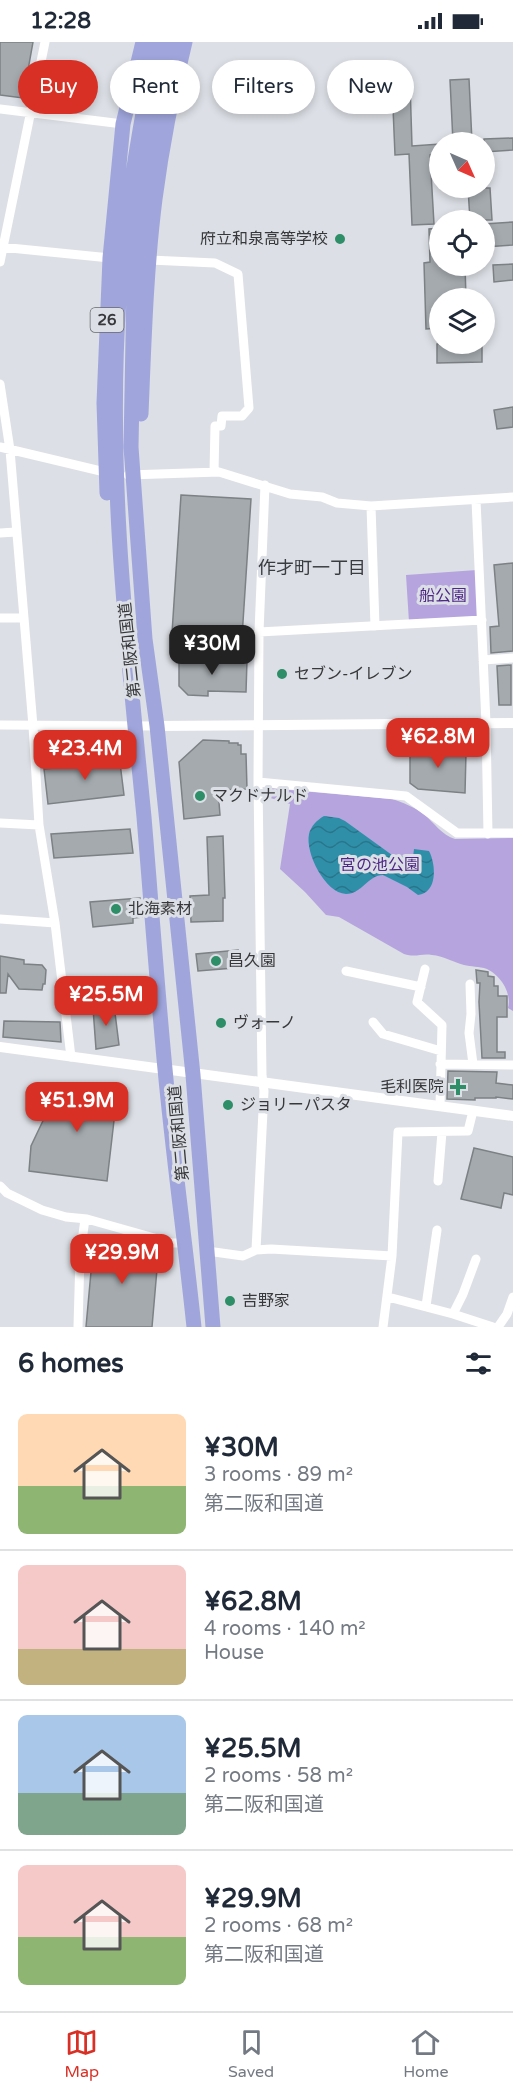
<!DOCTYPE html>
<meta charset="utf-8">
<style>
body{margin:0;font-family:"Varela Round","Noto Sans JP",sans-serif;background:#f6f6f7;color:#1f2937;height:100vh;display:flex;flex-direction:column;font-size:22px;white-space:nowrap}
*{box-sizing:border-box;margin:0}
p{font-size:20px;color:#747a83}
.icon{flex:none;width:33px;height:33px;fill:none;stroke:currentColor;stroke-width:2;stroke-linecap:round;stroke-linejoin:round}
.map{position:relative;height:1285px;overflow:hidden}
.details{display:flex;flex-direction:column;background:#fff;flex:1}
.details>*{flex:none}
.top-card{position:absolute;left:18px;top:18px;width:477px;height:54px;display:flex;gap:12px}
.needle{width:39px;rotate:135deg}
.controls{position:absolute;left:429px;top:90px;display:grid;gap:12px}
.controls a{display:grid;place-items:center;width:66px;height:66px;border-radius:50%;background:#fff;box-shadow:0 3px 9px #0003;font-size:30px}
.price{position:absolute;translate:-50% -51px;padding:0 14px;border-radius:12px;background:#d93025;color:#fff;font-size:20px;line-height:39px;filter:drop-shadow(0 2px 3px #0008)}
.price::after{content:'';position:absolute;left:50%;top:36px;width:18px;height:14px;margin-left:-9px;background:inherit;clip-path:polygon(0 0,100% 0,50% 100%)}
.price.selected{background:#222;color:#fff}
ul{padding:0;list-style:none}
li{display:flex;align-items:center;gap:18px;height:150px;padding:0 18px}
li+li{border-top:2px solid #e0e1e3}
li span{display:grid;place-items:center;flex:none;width:168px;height:120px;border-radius:9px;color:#555}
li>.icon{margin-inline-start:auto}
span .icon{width:72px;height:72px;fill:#fffc;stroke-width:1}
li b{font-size:26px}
h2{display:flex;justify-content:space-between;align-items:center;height:72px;padding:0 18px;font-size:26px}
.chip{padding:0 21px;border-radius:27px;background:#fff;box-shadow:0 3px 9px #0003;font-size:21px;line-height:54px}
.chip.selected{background:#d93025;color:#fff}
.status{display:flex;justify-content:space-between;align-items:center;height:42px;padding:0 30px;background:#fff;direction:ltr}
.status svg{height:16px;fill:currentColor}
.dock{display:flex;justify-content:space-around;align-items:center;height:84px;border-top:2px solid #e0e1e3;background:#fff;font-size:16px;color:#747a83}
.dock a{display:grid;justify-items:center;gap:3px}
.dock .selected{color:#d93025}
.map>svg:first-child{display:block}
.green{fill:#b5a4de}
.water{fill:url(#water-waves)}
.building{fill:#a4aaae;stroke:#7c8185;stroke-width:1.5}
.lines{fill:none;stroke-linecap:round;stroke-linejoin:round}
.minor{stroke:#fff;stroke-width:9}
.tertiary{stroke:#fff;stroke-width:10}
.trunk{stroke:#a0a6dc;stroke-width:15}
.poi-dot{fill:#2e8e67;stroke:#dcdfe5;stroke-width:2}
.labels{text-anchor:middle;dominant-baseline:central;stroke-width:6;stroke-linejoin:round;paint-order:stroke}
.shield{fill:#dcdfe5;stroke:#686a6e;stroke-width:1.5}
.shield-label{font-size:15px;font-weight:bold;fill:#37383b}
.poi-label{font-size:16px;fill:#37383b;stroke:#dcdfe5;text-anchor:start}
.park-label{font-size:16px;fill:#4e2886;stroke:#dcdfe5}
.street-label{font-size:16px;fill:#37383b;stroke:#dcdfe5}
.neighbourhood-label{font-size:18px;fill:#393c40;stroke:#dcdfe5}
</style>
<div class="status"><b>12:28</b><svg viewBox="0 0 49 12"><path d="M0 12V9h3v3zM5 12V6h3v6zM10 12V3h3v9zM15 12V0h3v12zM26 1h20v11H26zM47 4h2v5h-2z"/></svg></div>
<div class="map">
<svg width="513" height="1285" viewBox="0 0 513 1285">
<defs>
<pattern id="water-waves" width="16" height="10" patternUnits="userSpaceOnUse" patternTransform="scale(1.5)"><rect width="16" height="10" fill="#2f8fa9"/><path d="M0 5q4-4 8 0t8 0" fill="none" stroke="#29768b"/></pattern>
</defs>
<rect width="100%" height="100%" fill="#dcdfe5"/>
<path class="green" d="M477 528 479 575 409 580 406 533Z
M267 746 392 757C402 760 416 766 424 772 434 781 442 793 455 797L513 796V969L508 966C512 951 501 934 487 927 479 924 471 925 464 923 453 920 443 914 432 913 421 911 416 916 404 912L339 875 326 873 305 850 280 827 290 762 264 754Z"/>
<path class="water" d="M324 774 339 776 345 779 392 813 413 815 414 807 429 809C436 822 438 851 418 853L407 845 383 833C368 833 362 852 346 852 325 851 305 811 309 792 311 784 317 778 324 774Z"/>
<path class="building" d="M0 0H33L23 56 0 53Z
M469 37 472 100H453L450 38Z
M410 41 412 104 440 102V112L430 113 434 182 412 183 409 112 395 113 392 42Z
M513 96V108L484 110V97Z
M468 146H490L492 178H470Z
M513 180V203L484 205V182Z
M440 186V224H465L466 256H440V286L426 287 424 221 430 220 429 187Z
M513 222V238L494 240 493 223Z
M437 302H482V320L437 321Z
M513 365V385L497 387 494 368Z
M181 453 251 457 242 595 172 591Z
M513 521V609L491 611 490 585 499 584 494 523Z
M215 617 247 618 246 650 208 649V654L188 653 179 644V618Z
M511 623V663H499L497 624Z
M203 698 229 699V701H238V703H241V712H246L247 747 218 748 220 773 184 777 179 720Z
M410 705H453L466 711 465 751 418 747 410 741Z
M119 713 124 753 48 762 44 727 87 723V717Z
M130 787 133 811 54 816 51 792Z
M223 794 225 856H223V879L191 880 190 854 209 853 207 795Z
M140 856 142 875 133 876V881L93 885 90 860Z
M238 908 234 926 198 929 196 912Z
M0 914 24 918V922L42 923 46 928 45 942H43L42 948 19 947 8 932 6 951H0Z
M476 928 488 930V934L494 935V944H498V954H507V975H497V1010H505V1016H482L479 960 480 941H477Z
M114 963 119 1003 96 1007 93 966Z
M4 979 60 980 61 1000 3 995Z
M448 1029 497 1030 496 1041 513 1043V1057L496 1055V1056H475V1058L447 1057Z
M60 1043 118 1044 107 1139 29 1129 31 1104Z
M474 1106 513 1115V1153L504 1151 501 1166 461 1157Z
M94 1197 150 1202 159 1204 152 1285H86Z"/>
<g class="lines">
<path class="minor" d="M0 67 123 82
M0 205 110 216
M150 218 215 221 238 232 249 366 242 374H222L221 384H215L214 430
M0 220 45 0
M0 342 10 408 33 684 39 783 55 881 71 1015
M0 405 109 431
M128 433 219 430 290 452 322 455 337 461 371 464 513 455
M476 458 486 681 488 792
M371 464 375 584
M0 491 16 490
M0 576H23
M259 590 482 578
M483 618 513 616
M0 683 157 684
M258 740 406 754 457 791H513
M0 781 39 783
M0 877 55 881
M425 927 417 960 442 983 440 1064
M346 929 421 945
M470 942 471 972 469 991 473 1022
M373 980 383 992 441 1009
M440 1022 513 1023
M438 1139 442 1090
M0 1144 7 1151 42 1168 66 1175 87 1177 172 1201H185
M256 1208 264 1049 262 1033 258 740 259 590 265 443
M207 1209 243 1214 256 1208 271 1207 392 1214
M388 1255 453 1272 493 1285
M426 1264 437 1188
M453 1272 463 1252 476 1217
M78 1285 80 1214 85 1177
M383 1285 392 1214 398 1090 468 1089 473 1069
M498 1285 507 1272 513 1255"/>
<path class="tertiary" d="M157 684 513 681
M0 1005 513 1074"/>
<path class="trunk" d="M157 0C139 85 125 170 119 257 107 430 127 603 144 775 151 859 157 943 165 1027 173 1113 185 1199 194 1285
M170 0 144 142 134 243 131 405 145 597 157 684 193 1033 213 1285
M141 372C144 300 146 228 155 157 162 104 172 52 185 0
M107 451 104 361 110 216 123 82 143 0"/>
</g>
<g class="poi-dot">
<circle cx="340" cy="197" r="6"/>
<circle cx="282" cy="632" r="6"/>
<circle cx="200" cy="754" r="6"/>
<circle cx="116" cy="867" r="6"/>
<circle cx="216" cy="919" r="6"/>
<circle cx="221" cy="981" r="6"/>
<path d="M455 1036h6v6h6v6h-6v6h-6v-6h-6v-6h6z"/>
<circle cx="228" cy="1063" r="6"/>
<circle cx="230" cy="1259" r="6"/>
</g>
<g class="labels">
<rect class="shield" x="90.5" y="266" width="33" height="24" rx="4.5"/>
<g class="shield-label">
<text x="107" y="278">26</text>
</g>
<g class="poi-label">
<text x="328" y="197" text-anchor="end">府立和泉高等学校</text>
<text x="294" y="632">セブン-イレブン</text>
<text x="212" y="754">マクドナルド</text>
<text x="128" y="867">北海素材</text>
<text x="228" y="919">昌久園</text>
<text x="233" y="981">ヴォーノ</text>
<text x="444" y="1045" text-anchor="end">毛利医院</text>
<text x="240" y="1063">ジョリーパスタ</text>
<text x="242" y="1259">吉野家</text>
</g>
<g class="park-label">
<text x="443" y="554">船公園</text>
<text x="380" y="823">宮の池公園</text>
</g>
<g class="street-label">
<text transform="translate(130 608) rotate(-96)">第二阪和国道</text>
<text transform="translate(179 1091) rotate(-95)">第二阪和国道</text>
</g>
<g class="neighbourhood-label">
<text x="312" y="526">作才町一丁目</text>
</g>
</g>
</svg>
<div class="controls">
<a><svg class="needle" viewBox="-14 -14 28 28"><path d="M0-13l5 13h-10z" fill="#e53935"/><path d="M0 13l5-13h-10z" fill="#747a83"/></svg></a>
<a><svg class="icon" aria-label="locate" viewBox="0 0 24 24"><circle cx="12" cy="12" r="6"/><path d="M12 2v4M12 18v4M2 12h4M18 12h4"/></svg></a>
<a><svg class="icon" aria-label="layers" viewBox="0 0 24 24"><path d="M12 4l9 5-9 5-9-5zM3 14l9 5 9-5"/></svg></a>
</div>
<b class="price selected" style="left:212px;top:634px">¥30M</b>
<b class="price" style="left:438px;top:727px">¥62.8M</b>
<b class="price" style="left:85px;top:739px">¥23.4M</b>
<b class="price" style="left:106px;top:985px">¥25.5M</b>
<b class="price" style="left:77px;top:1091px">¥51.9M</b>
<b class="price" style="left:122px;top:1243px">¥29.9M</b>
<div class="top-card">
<a class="chip selected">Buy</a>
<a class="chip">Rent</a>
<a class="chip">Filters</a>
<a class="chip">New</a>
</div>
</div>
<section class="details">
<h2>6 homes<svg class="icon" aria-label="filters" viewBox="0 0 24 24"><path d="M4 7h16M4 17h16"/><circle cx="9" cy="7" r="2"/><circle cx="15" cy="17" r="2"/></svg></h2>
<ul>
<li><span style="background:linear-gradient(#ffd9b3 60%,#8fb573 0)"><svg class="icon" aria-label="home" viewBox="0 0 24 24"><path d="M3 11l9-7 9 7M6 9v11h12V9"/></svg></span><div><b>¥30M</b><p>3 rooms · 89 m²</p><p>第二阪和国道</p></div></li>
<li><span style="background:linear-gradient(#f6c9c9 70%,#c2b280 0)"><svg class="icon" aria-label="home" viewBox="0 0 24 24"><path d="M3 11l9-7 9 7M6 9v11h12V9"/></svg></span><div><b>¥62.8M</b><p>4 rooms · 140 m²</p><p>House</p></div></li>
<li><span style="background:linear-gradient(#a9c7e8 65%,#7fa58c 0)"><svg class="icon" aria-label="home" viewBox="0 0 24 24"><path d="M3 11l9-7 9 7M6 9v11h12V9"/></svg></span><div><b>¥25.5M</b><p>2 rooms · 58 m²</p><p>第二阪和国道</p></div></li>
<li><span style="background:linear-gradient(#f6c9c9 60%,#8fb573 0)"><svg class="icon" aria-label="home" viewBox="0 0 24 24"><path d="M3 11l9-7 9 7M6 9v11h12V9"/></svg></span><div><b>¥29.9M</b><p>2 rooms · 68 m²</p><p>第二阪和国道</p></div></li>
</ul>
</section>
<nav class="dock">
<a class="selected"><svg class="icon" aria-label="map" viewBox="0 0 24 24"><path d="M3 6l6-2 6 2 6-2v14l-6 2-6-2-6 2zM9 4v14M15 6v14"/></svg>Map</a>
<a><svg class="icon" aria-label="saved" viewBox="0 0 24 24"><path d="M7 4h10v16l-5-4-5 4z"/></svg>Saved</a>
<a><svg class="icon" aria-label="home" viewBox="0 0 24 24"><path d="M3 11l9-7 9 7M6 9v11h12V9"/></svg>Home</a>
</nav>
